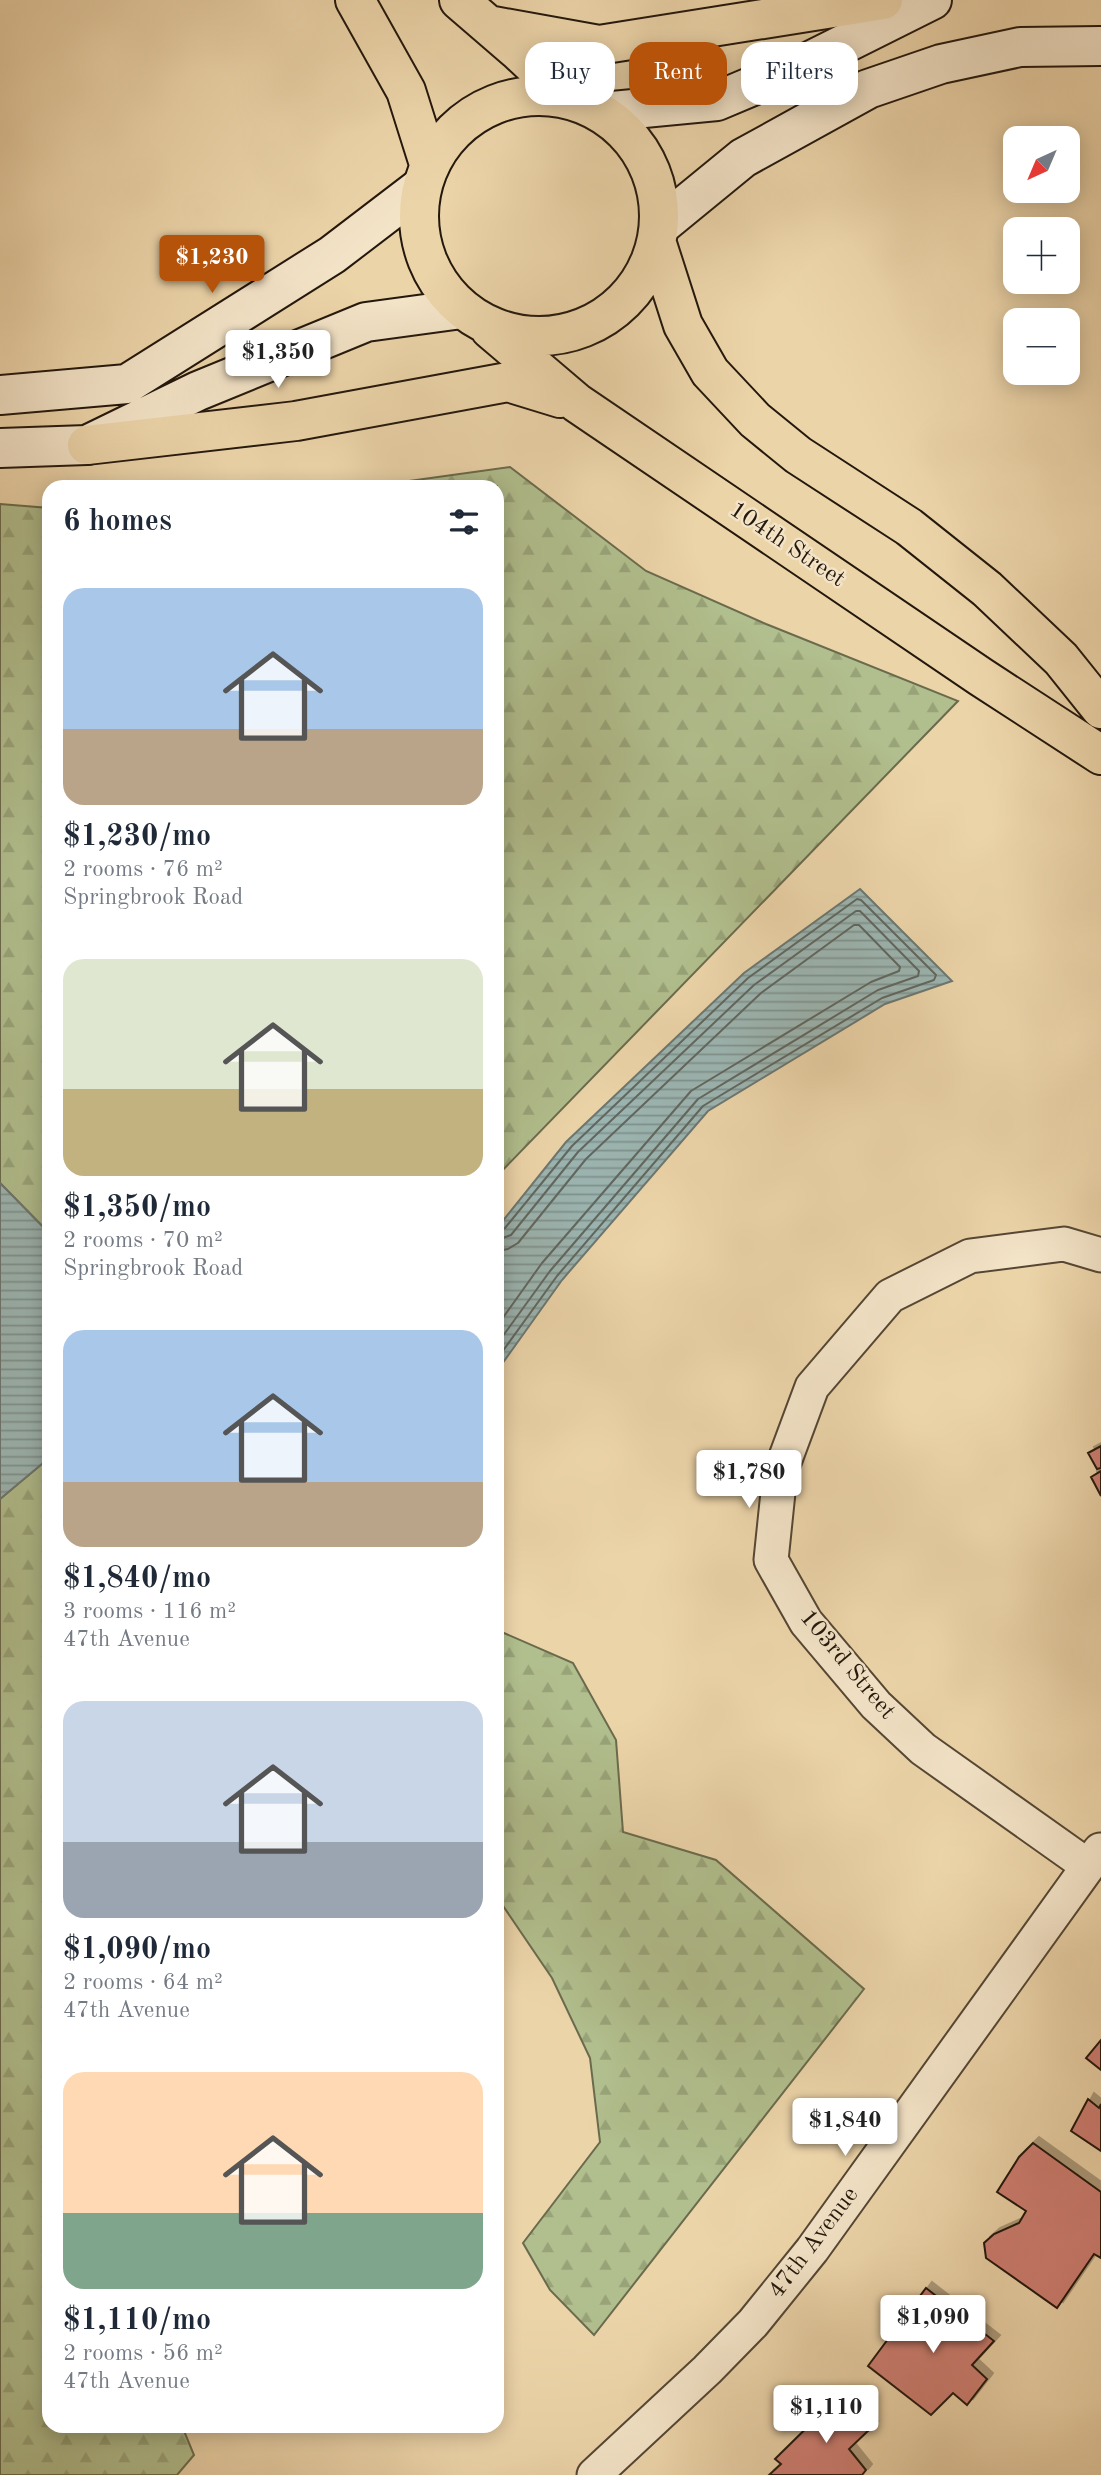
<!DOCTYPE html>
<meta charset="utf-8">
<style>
body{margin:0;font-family:"Old Standard TT",serif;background:#f2f2f3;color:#1f2937;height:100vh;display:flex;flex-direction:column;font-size:26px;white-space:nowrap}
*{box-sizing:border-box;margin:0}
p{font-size:23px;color:#747a83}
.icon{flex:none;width:38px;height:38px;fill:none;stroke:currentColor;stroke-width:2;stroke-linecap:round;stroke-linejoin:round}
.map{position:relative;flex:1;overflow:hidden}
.details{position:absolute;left:42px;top:480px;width:462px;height:1953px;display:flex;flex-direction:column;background:#fff;border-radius:21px;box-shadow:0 4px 18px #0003}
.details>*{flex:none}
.guide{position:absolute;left:525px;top:42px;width:471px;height:63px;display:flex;gap:14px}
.needle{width:46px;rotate:224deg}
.tools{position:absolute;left:1003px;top:126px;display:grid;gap:14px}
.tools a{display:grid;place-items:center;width:77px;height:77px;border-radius:14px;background:#fff;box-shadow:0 4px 18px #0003;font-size:35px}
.price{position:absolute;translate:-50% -60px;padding:0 16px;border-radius:7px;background:#fff;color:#222;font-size:23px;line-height:46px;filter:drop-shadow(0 2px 4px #0008)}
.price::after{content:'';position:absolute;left:50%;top:42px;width:21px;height:16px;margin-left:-10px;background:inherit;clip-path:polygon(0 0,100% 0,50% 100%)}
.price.on{background:#b45309;color:#fff}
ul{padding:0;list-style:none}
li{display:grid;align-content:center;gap:14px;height:371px;padding:0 21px}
li span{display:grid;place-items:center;height:217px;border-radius:21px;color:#555}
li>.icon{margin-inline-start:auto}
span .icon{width:126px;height:126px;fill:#fffc;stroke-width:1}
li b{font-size:30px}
h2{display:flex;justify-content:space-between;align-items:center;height:84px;padding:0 21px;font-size:30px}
.pill{padding:0 24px;border-radius:21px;background:#fff;box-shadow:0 4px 18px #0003;font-size:24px;line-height:63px}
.pill.on{background:#b45309;color:#fff}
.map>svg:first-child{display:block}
.forest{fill:url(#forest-firs);stroke:#6a6b4d;stroke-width:2}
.water{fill:url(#water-rules);stroke:#6c7771;stroke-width:2}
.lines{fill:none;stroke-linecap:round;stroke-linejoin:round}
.shore{stroke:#606760;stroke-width:2}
.building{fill:#cf7f73;stroke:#23180d;stroke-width:2;filter:url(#shadow)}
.street-casing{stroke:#554734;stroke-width:37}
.secondary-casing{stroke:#23180d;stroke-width:42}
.primary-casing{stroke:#23180d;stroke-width:42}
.street{stroke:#f3e3c7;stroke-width:33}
.secondary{stroke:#f3e3c7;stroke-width:38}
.primary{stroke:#ecd4a9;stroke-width:38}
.labels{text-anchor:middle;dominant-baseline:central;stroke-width:5;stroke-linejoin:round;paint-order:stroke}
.street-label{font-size:24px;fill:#23180d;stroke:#f3e3c7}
</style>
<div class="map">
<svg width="1101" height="2475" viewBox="0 0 1101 2475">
<defs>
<pattern id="forest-firs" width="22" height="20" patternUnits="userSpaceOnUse" patternTransform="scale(1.75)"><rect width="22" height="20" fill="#b1be8d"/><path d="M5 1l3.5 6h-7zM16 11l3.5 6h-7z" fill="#98a378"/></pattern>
<pattern id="water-rules" width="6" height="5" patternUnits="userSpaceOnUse" patternTransform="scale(1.75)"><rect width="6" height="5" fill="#9cb6b3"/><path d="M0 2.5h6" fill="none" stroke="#7f9390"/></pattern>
<filter id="shadow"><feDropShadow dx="6" dy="-6" stdDeviation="0" flood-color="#0004"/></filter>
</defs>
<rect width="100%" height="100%" fill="#ecd4a9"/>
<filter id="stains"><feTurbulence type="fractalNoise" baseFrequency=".00286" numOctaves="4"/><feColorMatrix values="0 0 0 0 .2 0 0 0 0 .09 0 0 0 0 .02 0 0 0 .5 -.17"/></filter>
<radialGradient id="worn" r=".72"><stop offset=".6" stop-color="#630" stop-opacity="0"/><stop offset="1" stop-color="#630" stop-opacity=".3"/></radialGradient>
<path class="forest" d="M510 467 646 571 766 624 958 701 497 1176V486H373Z
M0 504 49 508V1233L0 1183Z
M49 1458V2426H182L194 2455 177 2475H0V1499Z
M497 1630 573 1663 616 1740 623 1832 716 1860 864 1989 594 2335 550 2290 523 2243 600 2142 590 2058 552 1978 497 1897Z"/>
<path class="water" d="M860 889 952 981 885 1004 708 1111 562 1280 497 1371V1228L566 1142 744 973Z
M0 1183 49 1233V1458L0 1499Z"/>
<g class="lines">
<path class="shore" d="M497 1231 505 1228 572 1146 748 978 857 899 861 900 936 975 934 980 882 998 703 1106 557 1276 497 1359
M497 1240 511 1235 578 1152 754 985 856 911H860L919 971 918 976 878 990 698 1099 550 1271 497 1344
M497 1251 508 1249 518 1243 586 1159 761 993 854 925H859L900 967 899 971 871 982 691 1091 542 1263 497 1326"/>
</g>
<path class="building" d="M1101 1446V1468L1097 1469 1088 1453Z
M1101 1471V1496L1091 1477Z
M1101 2040V2070L1086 2058Z
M1088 2099 1099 2108 1101 2104V2151L1071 2131Z
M1033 2143 1101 2192V2258L1094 2254 1057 2308 986 2258 984 2243 994 2234 1019 2223 1026 2211 997 2192 1019 2157Z
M926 2288 994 2341 972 2365 987 2379 967 2405 953 2393 931 2415 868 2366Z
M837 2398 872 2427 849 2449 866 2470 862 2475H769L781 2464 775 2459Z"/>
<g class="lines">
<g class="street-casing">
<path id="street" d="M1088 1866 923 1749 876 1705 806 1622 771 1560 780 1473 812 1387 890 1296 970 1256 1064 1244 1101 1255
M594 2475 707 2370 753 2323 812 2250 1100 1850"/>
</g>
<g class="secondary-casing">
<path id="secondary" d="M602 112 717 101 800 66 932 0
M660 226 743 158 868 89 941 64 1020 47 1101 46
M0 395 127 384 332 255 421 187
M0 448 87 445 198 391 366 322 462 309"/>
</g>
<g class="primary-casing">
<path id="primary" d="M355 0 406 91 429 164
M459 0 517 50 568 98
M488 25 599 45 883 0
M419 216a120 120 0 1 1 240 0a120 120 0 1 1-240 0Z
M657 244 683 325 710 372 755 420 798 455 909 527 987 589 1061 659 1101 709
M490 329 577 403 981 677 1101 755
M87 445 296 421 508 382 560 398"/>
</g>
<use href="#street" class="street"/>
<use href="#secondary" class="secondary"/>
<use href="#primary" class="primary"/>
</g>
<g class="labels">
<g class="street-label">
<text transform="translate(787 545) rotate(34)">104th Street</text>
<text transform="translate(847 1665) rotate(50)">103rd Street</text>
<text transform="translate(814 2243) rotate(-53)">47th Avenue</text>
</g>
</g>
<rect width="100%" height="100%" filter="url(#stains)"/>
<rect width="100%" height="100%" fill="url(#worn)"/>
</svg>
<div class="tools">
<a><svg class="needle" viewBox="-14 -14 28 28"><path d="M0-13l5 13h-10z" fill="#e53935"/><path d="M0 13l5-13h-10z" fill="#747a83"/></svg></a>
<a>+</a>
<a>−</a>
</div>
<b class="price on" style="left:212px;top:295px">$1,230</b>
<b class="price" style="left:278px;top:390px">$1,350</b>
<b class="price" style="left:749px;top:1510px">$1,780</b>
<b class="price" style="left:845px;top:2158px">$1,840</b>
<b class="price" style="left:933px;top:2355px">$1,090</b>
<b class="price" style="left:826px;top:2445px">$1,110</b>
<div class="guide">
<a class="pill">Buy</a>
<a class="pill on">Rent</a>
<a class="pill">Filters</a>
</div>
<section class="details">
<h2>6 homes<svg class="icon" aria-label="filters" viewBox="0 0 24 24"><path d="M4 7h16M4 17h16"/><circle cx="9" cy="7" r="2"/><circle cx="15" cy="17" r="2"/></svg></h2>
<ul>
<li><span style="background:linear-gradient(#a9c7e8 65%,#b9a48a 0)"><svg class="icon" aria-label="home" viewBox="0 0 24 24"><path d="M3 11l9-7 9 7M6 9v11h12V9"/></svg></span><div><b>$1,230/mo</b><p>2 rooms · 76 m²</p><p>Springbrook Road</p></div></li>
<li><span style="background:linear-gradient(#dfe7d0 60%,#c2b280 0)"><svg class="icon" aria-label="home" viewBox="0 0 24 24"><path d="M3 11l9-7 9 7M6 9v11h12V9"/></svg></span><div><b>$1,350/mo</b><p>2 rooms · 70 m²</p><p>Springbrook Road</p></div></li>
<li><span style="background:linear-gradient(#a9c7e8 70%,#b9a48a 0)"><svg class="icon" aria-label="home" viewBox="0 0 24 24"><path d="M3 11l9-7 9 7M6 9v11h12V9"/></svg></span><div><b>$1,840/mo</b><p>3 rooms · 116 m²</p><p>47th Avenue</p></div></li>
<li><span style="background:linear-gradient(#c9d6e8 65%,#9aa5b1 0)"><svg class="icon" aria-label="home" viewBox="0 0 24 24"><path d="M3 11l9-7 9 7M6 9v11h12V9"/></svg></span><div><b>$1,090/mo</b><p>2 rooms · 64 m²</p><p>47th Avenue</p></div></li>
<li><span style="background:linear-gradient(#ffd9b3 65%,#7fa58c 0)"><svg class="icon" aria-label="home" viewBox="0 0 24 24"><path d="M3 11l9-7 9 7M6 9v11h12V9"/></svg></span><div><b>$1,110/mo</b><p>2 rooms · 56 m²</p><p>47th Avenue</p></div></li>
</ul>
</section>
</div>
